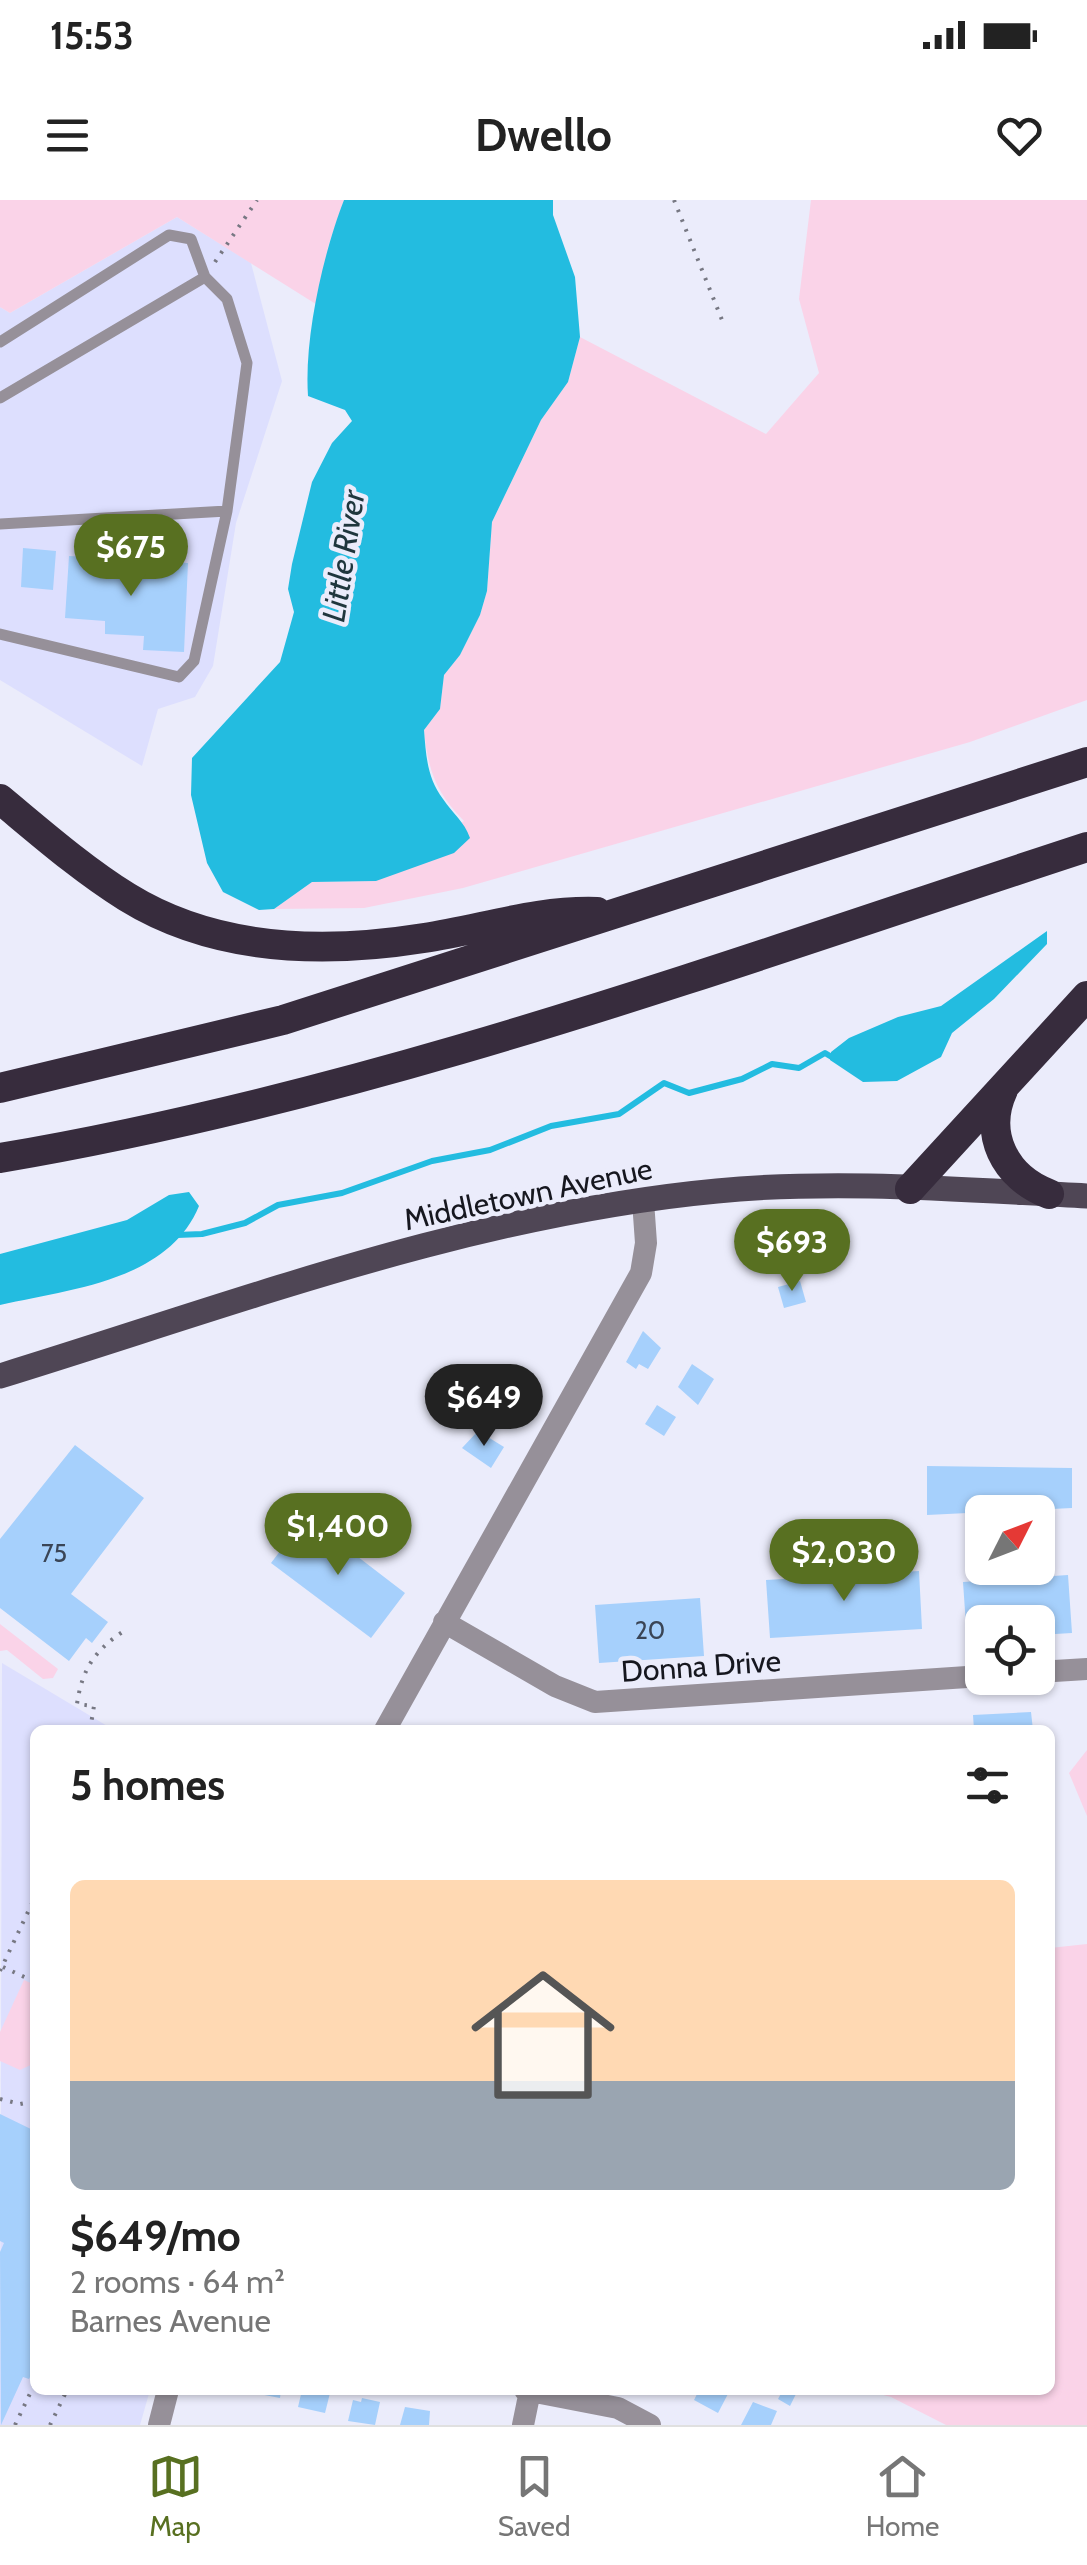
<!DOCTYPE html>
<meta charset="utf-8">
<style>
body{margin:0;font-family:Cabin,sans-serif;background:#f2f2f2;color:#222;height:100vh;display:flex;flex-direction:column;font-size:38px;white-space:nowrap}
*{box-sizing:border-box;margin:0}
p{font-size:32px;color:#767676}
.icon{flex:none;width:55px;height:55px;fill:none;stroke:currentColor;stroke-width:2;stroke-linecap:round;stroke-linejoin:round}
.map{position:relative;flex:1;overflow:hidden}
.panel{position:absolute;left:30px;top:1525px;width:1025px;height:670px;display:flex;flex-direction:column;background:#fff;border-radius:15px;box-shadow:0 2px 8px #0004}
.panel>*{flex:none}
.needle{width:65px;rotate:48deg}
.controls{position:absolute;left:965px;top:1295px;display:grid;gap:20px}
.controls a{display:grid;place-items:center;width:90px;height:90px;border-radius:15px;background:#fff;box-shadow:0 2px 8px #0004;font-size:50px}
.price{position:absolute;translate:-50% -85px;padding:0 22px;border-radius:35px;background:#587021;color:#fff;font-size:32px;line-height:65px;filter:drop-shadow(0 2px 5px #0008)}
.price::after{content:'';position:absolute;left:50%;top:60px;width:30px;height:22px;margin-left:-15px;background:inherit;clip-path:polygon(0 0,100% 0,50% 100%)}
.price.selected{background:#222;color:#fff}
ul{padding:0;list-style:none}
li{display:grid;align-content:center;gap:20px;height:530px;padding:0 40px}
li span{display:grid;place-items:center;height:310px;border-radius:15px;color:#555}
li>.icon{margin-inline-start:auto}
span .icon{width:180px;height:180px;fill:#fffc;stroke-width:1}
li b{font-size:42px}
h2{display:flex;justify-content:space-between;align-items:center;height:120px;padding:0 40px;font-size:42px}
.status{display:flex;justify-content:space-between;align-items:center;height:70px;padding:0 50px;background:#fff;direction:ltr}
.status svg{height:28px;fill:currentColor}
header{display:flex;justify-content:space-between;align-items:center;height:130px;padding:0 40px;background:#fff;font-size:45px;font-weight:800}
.tab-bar{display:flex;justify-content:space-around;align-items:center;height:140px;border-top:2px solid #e0e0e0;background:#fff;font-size:28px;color:#767676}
.tab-bar a{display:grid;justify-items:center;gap:5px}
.tab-bar .selected{color:#587021}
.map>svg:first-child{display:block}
.built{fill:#dddffe}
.green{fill:#fad3e8}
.water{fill:#23bce0}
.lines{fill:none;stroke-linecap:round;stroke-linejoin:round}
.stream{stroke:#23bce0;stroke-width:6}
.building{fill:#a6d0fc}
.path{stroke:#777883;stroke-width:4;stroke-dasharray:2.5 8;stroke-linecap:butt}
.lane{stroke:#969099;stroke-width:11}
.street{stroke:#969099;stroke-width:22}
.primary{stroke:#4f4655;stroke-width:25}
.highway{stroke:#372c3d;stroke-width:30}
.labels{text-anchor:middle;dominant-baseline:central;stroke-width:9;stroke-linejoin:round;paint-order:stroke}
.number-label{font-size:25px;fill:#3a4556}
.street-label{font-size:30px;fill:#16171f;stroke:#ebecfb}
.water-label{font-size:32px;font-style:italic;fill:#1f363d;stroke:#ebecfb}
</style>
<div class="status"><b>15:53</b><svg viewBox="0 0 49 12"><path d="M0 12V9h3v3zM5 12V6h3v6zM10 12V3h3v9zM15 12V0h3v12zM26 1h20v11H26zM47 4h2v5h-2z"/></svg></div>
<header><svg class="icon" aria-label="menu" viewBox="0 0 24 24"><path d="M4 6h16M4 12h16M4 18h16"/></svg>Dwello<svg class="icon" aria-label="heart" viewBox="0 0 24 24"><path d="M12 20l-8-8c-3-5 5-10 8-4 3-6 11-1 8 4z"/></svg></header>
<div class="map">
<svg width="1087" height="2225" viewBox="0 0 1087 2225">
<rect width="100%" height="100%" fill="#ebecfb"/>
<path class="built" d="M177 17 251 63 282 181 236 323 213 466 195 497 158 509 142 566 0 480V107L10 113Z
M2 1463 114 1530H35V2190H150L140 2225H0Z"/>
<path class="green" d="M0 0H344L328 47 319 106 177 17 10 113 0 107Z
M811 0H1087V500L970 542 463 688 364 708 274 709 312 682 376 681 464 621C435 592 428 569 424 530L440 509 444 475 460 455 480 415 487 391 492 322 541 220 568 182 580 137 766 234 819 173 799 99Z
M0 1424 58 1469 53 1478 43 1479 7 1450 0 1451Z
M1087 1550V1616L1069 1573Z
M1087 1744V2225H946L891 2197 864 2190H1050V1748Z
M24 1780 35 1785V1863L20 1870 0 1861V1832Z"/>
<path class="water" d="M344 0H553V15L575 77 580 137 568 182 541 220 492 322 487 391 480 415 460 455 444 475 440 509 424 530C426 555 427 578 443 599 453 614 464 621 470 638L454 653 376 681 312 682 274 709 259 710 223 692 207 663 191 595 192 558 280 462 294 412 288 389 292 364 312 282 332 243 352 221 345 210 308 196C304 138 323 54 344 0Z
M1047 731V744L994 799 952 833 941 857 897 881 863 882 830 860 831 852 849 838 898 817 941 806Z
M189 992 199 1006C168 1081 71 1089 0 1105V1054L127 1020 169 995Z"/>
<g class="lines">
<path class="stream" d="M177 1035 202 1034 245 1023 278 1005 342 993 432 961 490 950 551 926 619 914 664 883 689 893 742 879 772 864 799 868 825 853 835 859"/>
</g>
<path class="building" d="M23 348 56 351 53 390 21 387Z
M69 356 188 363 184 452 143 450 144 436 105 434V421L65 418Z
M800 1081 806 1102 784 1108 778 1087Z
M643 1131 661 1148 648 1169 639 1164 636 1169 626 1162Z
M692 1164 714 1179 698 1205 678 1187Z
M657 1205 676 1217 664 1236 645 1224Z
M478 1231 504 1247 491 1268 462 1248Z
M75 1245 144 1298 71 1394 108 1422 92 1443 86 1438 69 1461 0 1408V1339Z
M927 1266 1072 1268V1308L927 1315Z
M306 1317 405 1393 371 1438 271 1363Z
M919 1371 922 1429 770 1438 766 1380Z
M1068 1375 1072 1433 1038 1435V1422H982V1439L967 1440 963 1382Z
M700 1398 704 1456 599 1463 595 1405Z
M1031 1512 1033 1530H974L973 1515Z
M0 1914 35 1931V2167L29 2179 23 2177 1 2225 0 2052 4 2043 0 2041Z
M238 2190H281L280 2198Z
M302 2190 330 2193 325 2213 298 2207Z
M699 2190H725L729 2192 718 2213 694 2200Z
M783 2190H798L790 2206 778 2199Z
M362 2198 380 2202 375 2225 348 2221 353 2200 361 2202Z
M753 2202 777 2211 771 2225H741Z
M405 2207 430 2211 429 2225H400Z"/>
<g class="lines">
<path class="path" d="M674 0 724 125
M215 62 257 0
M90 1530 94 1506 77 1504C82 1469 95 1450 124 1431
M3 1767 35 1782
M0 1771 35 1697
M0 1899 20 1904 35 1901
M15 2225 35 2183
M50 2225 67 2190"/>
<path class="lane" d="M0 142 169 35 191 39 205 77
M0 198 205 77 227 99 247 163 227 311 194 461 179 477 0 434
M0 324 227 311"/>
<path class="street" d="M444 1422 555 1486 595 1502 982 1476
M1038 1472 1087 1469
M385 1530 641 1073 646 1043 643 1001
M525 2190 618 2208 650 2225
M159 2225 168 2190
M523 2225 530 2191"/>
<path class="primary" d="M0 1176C234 1104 471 1014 717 991 839 979 965 990 1087 996"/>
<path class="highway" d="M0 599C41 633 82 669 127 697 216 752 324 754 424 738 483 729 537 710 597 712
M0 888 283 820 1087 562
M1003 890C983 933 1004 977 1049 994
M0 958C373 895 729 764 1087 647
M910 989 1087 796"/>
</g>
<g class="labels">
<g class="number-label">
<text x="54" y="1353">75</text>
<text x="650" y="1430">20</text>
</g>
<g class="street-label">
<text transform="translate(528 994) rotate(-12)">Middletown Avenue</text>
<text transform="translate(701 1466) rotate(-4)">Donna Drive</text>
</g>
<g class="water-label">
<text transform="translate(343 356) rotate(-81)">Little River</text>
</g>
</g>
</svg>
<div class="controls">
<a><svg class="needle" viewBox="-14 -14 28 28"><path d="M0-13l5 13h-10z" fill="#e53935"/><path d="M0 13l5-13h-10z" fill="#767676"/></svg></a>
<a><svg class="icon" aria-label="locate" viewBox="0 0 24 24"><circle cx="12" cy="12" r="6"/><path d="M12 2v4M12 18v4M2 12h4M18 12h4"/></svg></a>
</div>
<b class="price" style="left:131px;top:399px">$675</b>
<b class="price" style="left:792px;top:1094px">$693</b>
<b class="price selected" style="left:484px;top:1249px">$649</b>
<b class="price" style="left:338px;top:1378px">$1,400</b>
<b class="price" style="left:844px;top:1404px">$2,030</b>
<section class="panel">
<h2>5 homes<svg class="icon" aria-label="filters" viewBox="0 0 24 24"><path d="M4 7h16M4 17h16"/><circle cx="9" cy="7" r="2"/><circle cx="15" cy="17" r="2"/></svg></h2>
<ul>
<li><span style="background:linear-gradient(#ffd9b3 65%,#9aa5b1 0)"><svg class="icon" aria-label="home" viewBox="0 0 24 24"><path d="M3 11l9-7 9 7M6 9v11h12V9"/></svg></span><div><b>$649/mo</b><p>2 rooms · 64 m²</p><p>Barnes Avenue</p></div></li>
</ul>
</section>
</div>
<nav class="tab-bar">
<a class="selected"><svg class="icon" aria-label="map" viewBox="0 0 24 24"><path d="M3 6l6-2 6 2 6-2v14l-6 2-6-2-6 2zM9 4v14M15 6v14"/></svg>Map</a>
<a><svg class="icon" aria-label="saved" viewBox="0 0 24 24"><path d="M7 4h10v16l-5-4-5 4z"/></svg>Saved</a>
<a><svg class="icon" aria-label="home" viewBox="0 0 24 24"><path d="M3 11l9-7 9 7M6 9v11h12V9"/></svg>Home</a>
</nav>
